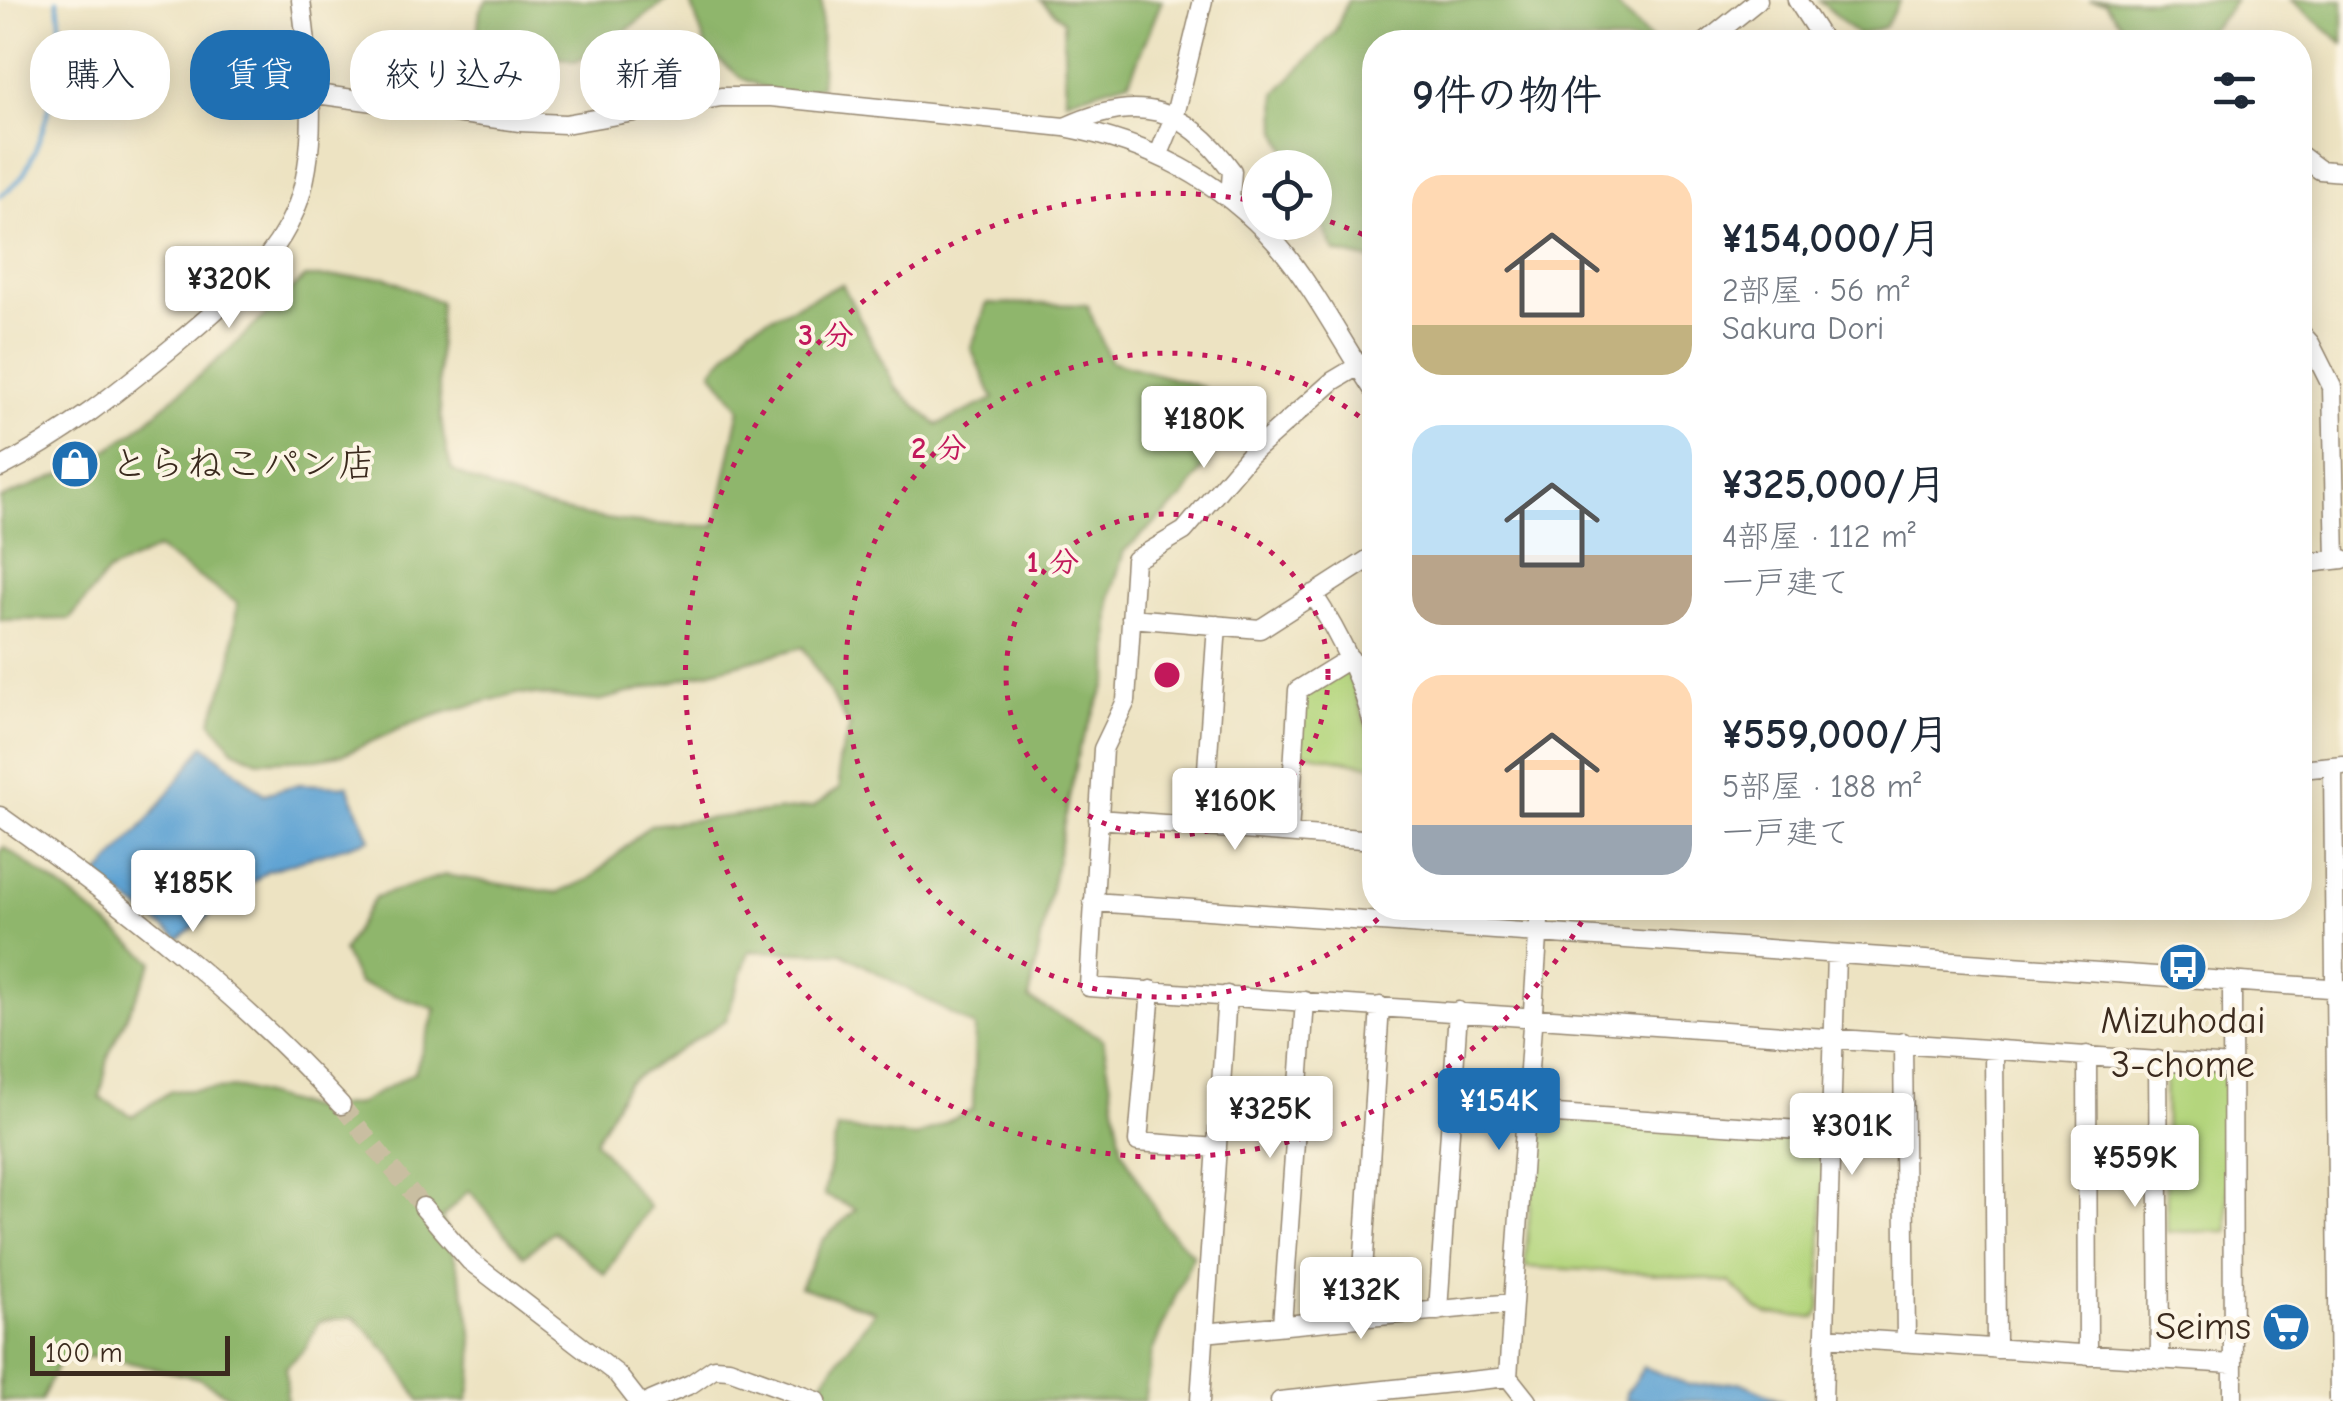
<!DOCTYPE html>
<html lang="ja">
<meta charset="utf-8">
<style>
body{margin:0;font-family:"Comic Neue","Klee One",sans-serif;background:#f2f2f3;color:#1f2937;height:100vh;display:flex;flex-direction:column;font-size:38px;white-space:nowrap}
*{box-sizing:border-box;margin:0}
p{font-size:32px;color:#747a83}
.icon{flex:none;width:55px;height:55px;fill:none;stroke:currentColor;stroke-width:2;stroke-linecap:round;stroke-linejoin:round}
.map{position:relative;flex:1;overflow:hidden}
.details{position:absolute;left:1362px;top:30px;width:950px;height:890px;display:flex;flex-direction:column;background:#fff;border-radius:40px;box-shadow:0 5px 25px #0003}
.details>*{flex:none}
.top-card{position:absolute;left:30px;top:30px;width:950px;height:90px;display:flex;gap:20px}
.buttons{position:absolute;left:1242px;top:150px;display:grid;gap:20px}
.buttons a{display:grid;place-items:center;width:90px;height:90px;border-radius:50%;background:#fff;box-shadow:0 5px 25px #0003;font-size:50px}
.scale{position:absolute;left:30px;bottom:25px;width:200px;box-sizing:border-box;padding-left:10px;border:5px solid #3b2a1e;border-top:0;font-size:28px;line-height:35px;white-space:nowrap;color:#3b2a1e;-webkit-text-stroke:8px #fcf5e5;paint-order:stroke}
.price{position:absolute;translate:-50% -85px;padding:0 22px;border-radius:10px;background:#fff;color:#222;font-size:32px;line-height:65px;filter:drop-shadow(0 2px 5px #0008)}
.price::after{content:'';position:absolute;left:50%;top:60px;width:30px;height:22px;margin-left:-15px;background:inherit;clip-path:polygon(0 0,100% 0,50% 100%)}
.price.active{background:#1f6fb2;color:#fff}
ul{padding:0;list-style:none}
li{display:flex;align-items:center;gap:30px;height:250px;padding:0 50px}
li span{display:grid;place-items:center;flex:none;width:280px;height:200px;border-radius:30px;color:#555}
li>.icon{margin-inline-start:auto}
span .icon{width:120px;height:120px;fill:#fffc;stroke-width:1}
li b{font-size:42px}
h2{display:flex;justify-content:space-between;align-items:center;height:120px;padding:0 50px;font-size:42px}
.tag{padding:0 35px;border-radius:40px;background:#fff;box-shadow:0 5px 25px #0003;font-size:35px;line-height:90px}
.tag.active{background:#1f6fb2;color:#fff}
.map>svg:first-child{display:block}
.green{fill:#b4d57d;stroke:#78804e;stroke-width:2.5}
.forest{fill:#8fb66c;stroke:#657045;stroke-width:2.5}
.water{fill:#5ea3d3;stroke:#4c6678;stroke-width:2.5}
.lines{fill:none;stroke-linecap:round;stroke-linejoin:round}
.stream{stroke:#5ea3d3;stroke-width:4}
.minor-tunnel{stroke:#c9bea1;stroke-width:18;stroke-dasharray:18 9;stroke-linecap:butt}
.minor-casing{stroke:#948670;stroke-width:21}
.minor{stroke:#fff;stroke-width:18}
.ring{fill:none;stroke:#c2185b;stroke-width:5;stroke-dasharray:5 10}
.labels{text-anchor:middle;dominant-baseline:central;stroke-width:8;stroke-linejoin:round;paint-order:stroke}
.poi-label{font-size:38px;fill:#3b2a1e;stroke:#fcf5e5;text-anchor:start}
.centre{fill:#c2185b;stroke:#fcf5e5;stroke-width:5}
.ring-label{font-size:30px;text-anchor:middle;font-weight:bold;fill:#c2185b;stroke:#fcf5e5;stroke-width:8;stroke-linejoin:round;paint-order:stroke}
</style>
<div class="map">
<svg width="2343" height="1401" viewBox="0 0 2343 1401">
<rect width="100%" height="100%" fill="#fcf5e5"/>
<filter id="ink" filterUnits="userSpaceOnUse"><feTurbulence type="fractalNoise" baseFrequency=".01" numOctaves="2"/><feDisplacementMap in="SourceGraphic" scale="20" xChannelSelector="R" yChannelSelector="G"/><feConvolveMatrix kernelMatrix="1 2 1 2 8 2 1 2 1" color-interpolation-filters="sRGB"/></filter>
<filter id="wash" filterUnits="userSpaceOnUse"><feTurbulence type="fractalNoise" baseFrequency=".0048" numOctaves="4" result="noise"/><feDisplacementMap in="SourceGraphic" scale="40" xChannelSelector="R" yChannelSelector="G"/><feGaussianBlur stdDeviation="2.25" result="paint"/><feColorMatrix in="noise" values="0 0 0 0 0 0 0 0 0 0 0 0 0 0 0 0 0 1.4 0 .05"/><feComposite in="paint" operator="in"/></filter>
<g filter="url(#wash)">
<rect width="100%" height="100%" fill="#ede3c2"/>
<path class="green" d="M1347 666 1369 733 1375 766 1299 752 1302 694Z
M2165 1068 2228 1073V1231L2167 1232Z
M1537 1118 1819 1136 1824 1142 1820 1311 1815 1318 1767 1314 1757 1309 1730 1282 1649 1273 1525 1267Z"/>
<path class="forest" d="M487 0H667L611 42 576 62 477 36 480 10Z
M690 0H822L821 86 788 98 743 79 707 50Z
M1040 0H1162L1129 81 1066 100 1063 20Z
M1348 0H1611L1653 42H1375V261L1335 252 1315 210V168L1295 167 1277 131 1276 93 1335 32Z
M1819 0H1900L1885 27 1858 35Z
M2089 0H2235C2202 49 2188 42 2134 42L2105 3Z
M2291 0H2343V43Z
M305 277H385L440 302C439 358 434 416 452 470 532 513 624 527 715 526L740 408 712 371 750 327 842 284 896 388 937 425 994 399 971 349 987 303 1087 305 1110 361 1202 387 1237 417 1183 498 1124 551 1110 598 1109 678 1079 748 1029 999 1103 1039 1122 1150 1164 1225 1193 1255 1152 1352 1144 1401H808L875 1311 800 1287 823 1240 856 1209 824 1195 837 1128 916 1137 973 1109 975 1027 842 953 749 951 726 1020 627 1083 595 1141 649 1207 605 1275 553 1231 524 1256 469 1190 442 1218C460 1277 485 1339 467 1401H420L391 1355 354 1317 319 1321 306 1348 286 1367 287 1401H237L198 1378 100 1356 59 1361 41 1401H0V853L4 847 66 891 153 961 109 1054 100 1098 133 1116 171 1091 239 1088 313 1109 358 1104 415 1072 436 1009 358 983 343 951 375 897 445 875 558 893 590 879 650 825 813 807 840 788 838 762 850 727 803 647 598 701 517 693 446 712 410 724 344 754 317 759 258 761 233 749 211 721 231 665 237 603 157 549 108 572 70 619 0 620V499L88 463 134 432 229 350Z"/>
<path class="water" d="M204 745 264 794 299 784 348 786 370 839 267 871 179 939 97 877 153 814Z
M1644 1367 1689 1385 1740 1382 1783 1401H1626V1393Z"/>
<g class="lines">
<path class="stream" d="M0 196C8 190 18 183 23 175 47 134 68 46 57 0"/>
</g>
</g>
<g filter="url(#ink)">
<g class="lines">
<path class="minor-tunnel" d="M341 1105 423 1207"/>
<g class="minor-casing">
<path id="minor" d="M1797 0 1824 42
M1706 42 1758 0
M309 93 520 122 565 124 721 97H771L1064 127C1149 143 1219 179 1277 244 1314 287 1343 345 1375 392
M1065 127C1138 93 1185 106 1232 171L1230 197
M1159 154 1175 115 1203 0
M2300 155 2320 170 2343 172
M2300 332 2310 343 2332 387 2336 560
M1375 356 1333 381 1249 455 1184 531 1135 560 1126 701 1103 749 1089 987 2231 1066
M0 468C64 435 118 392 174 346 220 307 271 268 295 211 321 147 309 67 301 0
M2300 564 2343 559
M1313 594C1342 638 1362 681 1375 731
M1131 618 1260 629 1375 555
M2333 768 2339 1401
M2300 769 2343 765
M0 816C121 902 240 995 341 1105
M1098 819 1375 840
M1203 827 1217 625
M1289 833 1298 690 1350 658
M1093 902 2343 989
M2232 981 2233 1401
M1151 990 1138 1142 1217 1148
M1903 1042 1906 1342
M1994 1049 1996 1349
M2087 1055 2088 1355
M2158 1060 2160 1360
M1526 1112 1830 1132
M423 1207 470 1261 617 1374 638 1401
M1438 1311 1458 1011
M1360 1318 1380 1006
M1282 1325 1305 1001
M1204 1333 1513 1303
M1824 1337 2232 1364
M1508 1377 1540 908
M1508 1377 1527 1401
M651 1401 691 1384 714 1368 729 1369 817 1401
M1200 1401 1227 995
M1280 1401 1508 1377
M1823 1401 1836 954"/>
</g>
<use href="#minor" class="minor"/>
</g>
</g>
<g class="ring">
<circle cx="1167" cy="675" r="161"/>
<path d="M1389 909A322 322 0 1 1 1374 428"/>
<path d="M1589 909A482 482 0 1 1 1259 202M1316 217A482 482 0 0 1 1375 240"/>
</g>
<defs>
<g id="shop-disc" transform="scale(2.5)"><circle r="9.5" fill="#1f6fb2" stroke="#fcf5e5"/><path d="M-5-2.5h2.3a2.7 3.5 0 0 1 5.4 0H5L5.5 6h-11ZM-1.5-2.5h3a1.5 2.3 0 0 0-3 0Z" fill="#fff"/></g>
<g id="bus-disc" transform="scale(2.5)"><circle r="9.5" fill="#1f6fb2" stroke="#fcf5e5"/><path d="M-5-6H5V4H4V6H2V4H-2V6H-4V4H-5ZM-3.5-4V0h7V-4ZM-3.5 1.2v1.5H-2V1.2ZM2 1.2v1.5H3.5V1.2Z" fill="#fff"/></g>
<g id="supermarket-disc" transform="scale(2.5)"><circle r="9.5" fill="#1f6fb2" stroke="#fcf5e5"/><path d="M-6-5.5h2.5l.6 2H6L4.5 2H-2.5L-4.4-4H-6ZM-1.5 3.2a1.3 1.3 0 1 0 .1 0ZM3 3.2a1.3 1.3 0 1 0 .1 0Z" fill="#fff"/></g>
</defs>
<g fill-rule="evenodd">
<use href="#shop-disc" x="75" y="464"/>
<use href="#bus-disc" x="2183" y="967"/>
<use href="#supermarket-disc" x="2286" y="1327"/>
</g>
<g class="labels">
<g class="poi-label">
<text x="110" y="464">とらねこパン店</text>
<text x="2183" y="1021" text-anchor="middle">Mizuhodai<tspan x="2183" dy="44">3-chome</tspan></text>
<text x="2251" y="1327" text-anchor="end">Seims</text>
</g>
</g>
<circle cx="1167" cy="675" r="15" class="centre"/>
<g class="ring-label">
<text x="826" y="345">3 分</text>
<text x="939" y="458">2 分</text>
<text x="1053" y="572">1 分</text>
</g>
</svg>
<div class="buttons">
<a><svg class="icon" aria-label="locate" viewBox="0 0 24 24"><circle cx="12" cy="12" r="6"/><path d="M12 2v4M12 18v4M2 12h4M18 12h4"/></svg></a>
</div>
<div class="scale">100 m</div>
<b class="price" style="left:229px;top:331px">¥320K</b>
<b class="price" style="left:1204px;top:471px">¥180K</b>
<b class="price" style="left:1235px;top:853px">¥160K</b>
<b class="price" style="left:193px;top:935px">¥185K</b>
<b class="price active" style="left:1499px;top:1153px">¥154K</b>
<b class="price" style="left:1270px;top:1161px">¥325K</b>
<b class="price" style="left:1852px;top:1178px">¥301K</b>
<b class="price" style="left:2135px;top:1210px">¥559K</b>
<b class="price" style="left:1361px;top:1342px">¥132K</b>
<div class="top-card">
<a class="tag">購入</a>
<a class="tag active">賃貸</a>
<a class="tag">絞り込み</a>
<a class="tag">新着</a>
</div>
<section class="details">
<h2>9件の物件<svg class="icon" aria-label="filters" viewBox="0 0 24 24"><path d="M4 7h16M4 17h16"/><circle cx="9" cy="7" r="2"/><circle cx="15" cy="17" r="2"/></svg></h2>
<ul>
<li><span style="background:linear-gradient(#ffd9b3 75%,#c2b280 0)"><svg class="icon" aria-label="home" viewBox="0 0 24 24"><path d="M3 11l9-7 9 7M6 9v11h12V9"/></svg></span><div><b>¥154,000/月</b><p>2部屋 · 56 m²</p><p>Sakura Dori</p></div></li>
<li><span style="background:linear-gradient(#bfe0f5 65%,#b9a48a 0)"><svg class="icon" aria-label="home" viewBox="0 0 24 24"><path d="M3 11l9-7 9 7M6 9v11h12V9"/></svg></span><div><b>¥325,000/月</b><p>4部屋 · 112 m²</p><p>一戸建て</p></div></li>
<li><span style="background:linear-gradient(#ffd9b3 75%,#9aa5b1 0)"><svg class="icon" aria-label="home" viewBox="0 0 24 24"><path d="M3 11l9-7 9 7M6 9v11h12V9"/></svg></span><div><b>¥559,000/月</b><p>5部屋 · 188 m²</p><p>一戸建て</p></div></li>
</ul>
</section>
</div>
